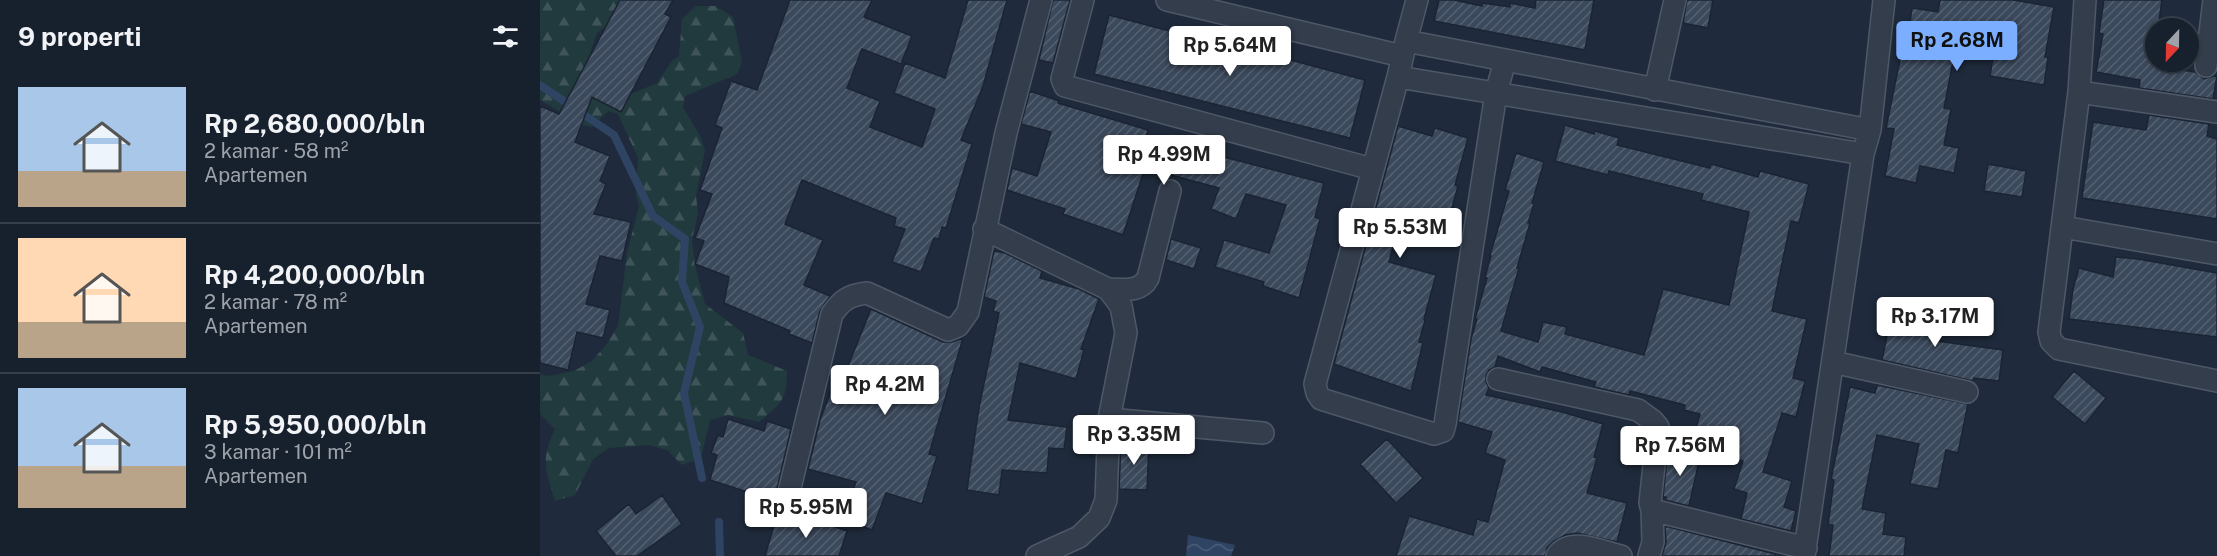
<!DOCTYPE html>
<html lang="id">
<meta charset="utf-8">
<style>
body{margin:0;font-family:"Public Sans",sans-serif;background:#202835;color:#f1f3f6;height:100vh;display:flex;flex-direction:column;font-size:22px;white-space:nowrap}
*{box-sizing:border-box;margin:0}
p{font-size:20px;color:#9ea3aa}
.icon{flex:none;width:33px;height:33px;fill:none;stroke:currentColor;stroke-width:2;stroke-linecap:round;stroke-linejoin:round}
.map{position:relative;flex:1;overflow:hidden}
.panel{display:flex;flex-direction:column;background:#17202d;width:540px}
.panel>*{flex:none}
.needle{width:39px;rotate:202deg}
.fabs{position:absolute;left:1605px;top:18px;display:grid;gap:12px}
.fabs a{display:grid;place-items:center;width:54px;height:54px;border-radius:50%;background:#17202d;box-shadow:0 2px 4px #0004,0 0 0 2px #363e49;font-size:30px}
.price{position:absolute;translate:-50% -51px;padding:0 14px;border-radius:6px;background:#fff;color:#222;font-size:20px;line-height:39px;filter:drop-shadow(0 2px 3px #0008)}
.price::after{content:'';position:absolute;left:50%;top:36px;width:18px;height:14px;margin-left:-9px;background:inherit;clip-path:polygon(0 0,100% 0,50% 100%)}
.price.active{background:#7caeff;color:#111}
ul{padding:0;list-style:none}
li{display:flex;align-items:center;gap:18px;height:150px;padding:0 18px}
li+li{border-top:2px solid #363e49}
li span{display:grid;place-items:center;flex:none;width:168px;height:120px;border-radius:0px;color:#555}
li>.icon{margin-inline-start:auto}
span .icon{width:72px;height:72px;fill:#fffc;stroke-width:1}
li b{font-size:26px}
h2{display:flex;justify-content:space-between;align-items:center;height:72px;padding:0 18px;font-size:26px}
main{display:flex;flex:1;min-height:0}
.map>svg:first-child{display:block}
.forest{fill:url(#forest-firs)}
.water{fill:url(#water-waves)}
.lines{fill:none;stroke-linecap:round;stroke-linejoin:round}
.stream{stroke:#2f4463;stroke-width:8}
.building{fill:url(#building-hatch);stroke:#1b2433;stroke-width:1.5}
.minor-casing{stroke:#4e5867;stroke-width:24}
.minor{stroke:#333d4c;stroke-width:21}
</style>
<main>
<section class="panel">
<h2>9 properti<svg class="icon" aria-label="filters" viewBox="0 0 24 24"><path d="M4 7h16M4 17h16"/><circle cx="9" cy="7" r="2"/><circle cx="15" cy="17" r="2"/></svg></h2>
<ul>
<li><span style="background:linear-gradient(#a9c7e8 70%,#b9a48a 0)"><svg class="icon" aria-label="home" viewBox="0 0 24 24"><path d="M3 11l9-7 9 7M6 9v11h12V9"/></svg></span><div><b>Rp 2,680,000/bln</b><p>2 kamar · 58 m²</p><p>Apartemen</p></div></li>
<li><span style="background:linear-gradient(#ffd9b3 70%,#b9a48a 0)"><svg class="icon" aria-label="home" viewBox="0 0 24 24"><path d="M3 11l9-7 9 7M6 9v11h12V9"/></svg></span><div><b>Rp 4,200,000/bln</b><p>2 kamar · 78 m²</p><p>Apartemen</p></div></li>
<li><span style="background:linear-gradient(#a9c7e8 65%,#b9a48a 0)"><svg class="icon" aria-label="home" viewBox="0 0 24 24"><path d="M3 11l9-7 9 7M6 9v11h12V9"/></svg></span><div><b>Rp 5,950,000/bln</b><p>3 kamar · 101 m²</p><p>Apartemen</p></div></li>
</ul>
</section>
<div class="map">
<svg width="1677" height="556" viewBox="0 0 1677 556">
<defs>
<pattern id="forest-firs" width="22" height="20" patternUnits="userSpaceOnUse" patternTransform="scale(1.5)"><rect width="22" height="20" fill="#213a3d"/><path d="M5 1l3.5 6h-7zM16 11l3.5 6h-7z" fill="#3f5458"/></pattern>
<pattern id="water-waves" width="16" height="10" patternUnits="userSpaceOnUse" patternTransform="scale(1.5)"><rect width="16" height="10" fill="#2f4463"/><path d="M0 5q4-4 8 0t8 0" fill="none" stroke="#4b5d78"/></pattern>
<pattern id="building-hatch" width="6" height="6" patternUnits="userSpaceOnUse" patternTransform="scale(1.5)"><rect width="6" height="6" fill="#3b495c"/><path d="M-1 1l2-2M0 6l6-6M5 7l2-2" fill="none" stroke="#556172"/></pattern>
</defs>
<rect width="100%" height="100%" fill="#1f2b3c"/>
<path class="forest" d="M0 0H88L83 13 57 33 50 53 54 64 91 94 117 83 132 61 139 56 142 19 156 6H176L193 17 202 62 197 74 145 96 143 107 160 136 165 150 156 196 158 213 152 240 155 265 165 304 203 333 208 355 247 371C247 401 241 403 219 422L188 415 170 420 161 458 142 465 127 450 109 445 69 448 53 459 35 495 15 501C6 470 0 460 15 429L0 414V374L9 376 34 371 52 361 67 344 78 326 87 253 99 206 96 195 98 158 78 114 68 111 52 127 43 125 0 100Z"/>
<path class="water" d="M648 535 695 545 691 556H646Z"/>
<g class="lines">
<path class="stream" d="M0 85 74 135 113 216 145 239 142 282 160 327 144 393 162 478
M179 522 180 556"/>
</g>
<path class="building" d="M80 0H133L125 14 131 17 81 112 52 97 35 142 70 156 60 181 66 184 54 214 91 222 82 261 60 256 46 304 70 310 63 338 37 332 28 370 0 363V106L19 114Z
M250 0H332L324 17 372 36 361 64 322 49 307 88 340 101 330 127 382 147 395 109 354 93 365 63 405 78 428 0H467L443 86 421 140 432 144 406 228 402 227 399 239 394 238 381 272 352 262 365 229 354 226 356 218 262 180 245 224 283 240 264 285 290 296 280 311 272 343 249 334 250 331 184 303 189 277 155 264 164 241 155 238 172 194 160 190 182 128 175 125 191 81 217 90Z
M513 0H530L513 63 499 60Z
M899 0H914L942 6V3L970 7V3L995 8 996 0H1054L1045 50 894 21Z
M1147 0H1173L1168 28 1143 23Z
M1400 0H1473L1514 7 1505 57H1508L1504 85 1450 76 1453 57 1415 51 1404 108 1411 109 1404 145 1419 148 1414 173 1380 166 1376 183 1345 176 1354 129 1346 128 1362 50 1366 51 1372 8 1398 12Z
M1564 0H1622L1618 28H1616L1613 62H1636L1635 69 1655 72 1664 79 1677 75 1673 99 1599 88 1600 80 1556 72 1563 34 1559 33Z
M569 15 679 44 743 58 825 80 810 138 554 74Z
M490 91 519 101 518 103 608 130 606 137 784 183 775 217 780 219 759 298 723 286 724 282 675 267 684 240 729 253 746 205 706 194 696 219 671 209 679 188 605 168 583 235 523 214 525 209 467 190 472 168 497 176 511 132 481 124Z
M1609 115 1669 124 1667 136 1677 139V219L1542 198 1553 122 1606 130Z
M1025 125 1054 134 1055 131 1079 138 1077 145 1170 168 1171 164 1218 177 1220 171 1269 184 1259 223 1251 221 1232 311 1267 319 1253 378 1265 381 1256 417 1242 413 1223 472 1252 481 1244 507 1256 511 1251 531 1201 519 1207 493 1194 489 1203 461 1151 445 1160 414 1144 410 1145 405 1090 391 1089 395 1054 387 1056 382 1002 367 1000 372 958 356 955 367 949 370 946 376V382L949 388 946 395 1022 412 1063 424 1054 457 1057 458 1047 493 1087 503 1077 542 1037 533 1025 535 1014 541 1007 548 1005 556H856L869 516 933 535 937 519 948 522 965 460 945 453 952 432 918 422 931 339 937 319H935L947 278 945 277 951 256 950 255 969 191 965 190 976 153 1004 162 992 203 994 204 988 223H990L977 268H979L961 331 998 342 1003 322 1027 327 1025 334 1104 355 1123 289 1189 305 1209 212 1161 200 1163 194 1069 171 1068 175 1015 161Z
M858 126 892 136 895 128 928 138 915 185 918 186 905 233 860 220 849 262 896 275 884 319 885 320 879 342 883 343 871 391 794 364Z
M1448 164 1486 171 1482 197 1444 191Z
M631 239 661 248 654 269 626 260Z
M454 251 465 253 502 271 500 278 539 289 559 299 541 349 544 350 536 379 480 363 468 420 527 427 524 449 509 448 507 473 462 470 459 495 427 490 439 407 459 313 453 311 456 301 444 297Z
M1576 257 1598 259 1677 273V337L1529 319 1533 289 1539 268 1573 277Z
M1347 303 1396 317 1390 340 1463 350 1459 381 1434 378 1433 381 1342 360 1349 326 1341 324Z
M331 309 403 342H412L423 338 389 454 397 456 382 504 346 493 332 530 303 519 316 482 268 469 280 420 295 381 301 383Z
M1534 371 1566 398 1545 424 1512 397Z
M1337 385 1428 404 1418 453 1406 450 1398 489 1370 484 1379 444 1337 435 1322 509 1346 513 1343 534 1366 537 1364 556H1289L1293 525H1288L1294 480 1291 479 1310 387 1335 393Z
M188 419 224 431 227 421 251 429 232 510 234 524 211 517 217 495 170 480 177 455 171 453 178 435 183 437Z
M847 439 883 478 856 503 820 464Z
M581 442 609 443 607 490 579 489Z
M1128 449 1160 457 1149 506 1125 500 1126 497H1123Z
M122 495 142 524 97 556H76L56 531 89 504 96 514Z
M257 513 307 531 299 556H225L235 522 242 525H248L254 521Z
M1125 526 1235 554V556H1122L1126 542Z"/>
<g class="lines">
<g class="minor-casing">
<path id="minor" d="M543 0 522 79 525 86 832 169
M627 0 862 56
M877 0 866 41 858 77 775 384 777 393 781 399 894 434 903 431 905 424 956 93 965 61
M1545 0 1539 92 1509 332 1511 341 1519 349 1677 381
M866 41 1330 130
M1666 66 1674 0
M858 77 1323 154
M1115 90 1135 0
M1539 92 1677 112
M1523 227 1677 254
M444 229 568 289 581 306 586 333 569 419 566 500 559 518 539 537 497 556
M568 289C583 289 600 293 608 278L630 191
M1293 362 1427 392
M958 379 1098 410 1113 421 1118 427 1110 503 1112 510 1266 548
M569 419 723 433
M244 513 292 314C302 300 309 295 327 293L408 330 418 326 428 312 466 133 501 0
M1017 556C1030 536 1062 552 1081 556
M1109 556 1113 542 1112 510
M1264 556 1323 154 1330 130 1344 0"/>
</g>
<use href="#minor" class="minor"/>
</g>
</svg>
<div class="fabs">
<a><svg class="needle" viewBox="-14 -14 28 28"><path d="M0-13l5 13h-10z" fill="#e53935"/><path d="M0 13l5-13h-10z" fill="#9ea3aa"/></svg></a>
</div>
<b class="price active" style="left:1417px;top:72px">Rp 2.68M</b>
<b class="price" style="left:690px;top:77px">Rp 5.64M</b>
<b class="price" style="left:624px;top:186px">Rp 4.99M</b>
<b class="price" style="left:860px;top:259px">Rp 5.53M</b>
<b class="price" style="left:1395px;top:348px">Rp 3.17M</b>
<b class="price" style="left:345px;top:416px">Rp 4.2M</b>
<b class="price" style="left:594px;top:466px">Rp 3.35M</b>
<b class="price" style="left:1140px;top:477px">Rp 7.56M</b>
<b class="price" style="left:266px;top:539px">Rp 5.95M</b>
</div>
</main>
